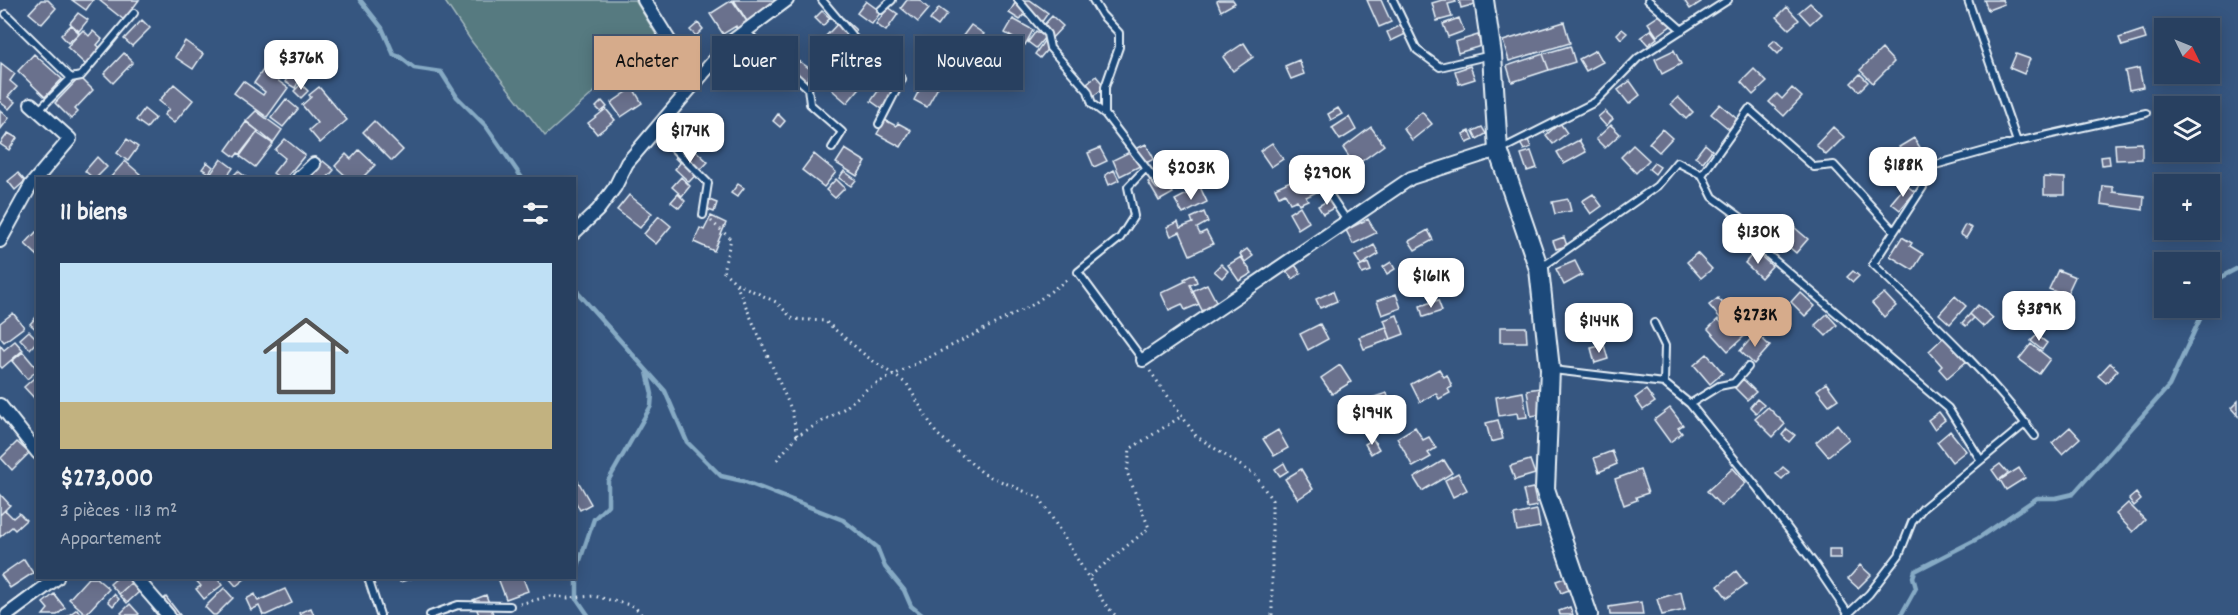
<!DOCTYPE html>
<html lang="fr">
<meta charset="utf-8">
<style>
body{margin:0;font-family:Dekko,sans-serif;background:#304766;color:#f1f3f6;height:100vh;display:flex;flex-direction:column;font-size:22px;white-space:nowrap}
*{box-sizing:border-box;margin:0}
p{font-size:20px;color:#a5afbd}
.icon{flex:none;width:33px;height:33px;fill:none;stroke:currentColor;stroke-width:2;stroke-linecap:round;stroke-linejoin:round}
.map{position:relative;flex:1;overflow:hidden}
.drawer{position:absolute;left:36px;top:177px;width:540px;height:402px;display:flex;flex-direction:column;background:#284060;border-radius:0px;box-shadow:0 3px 15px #0003,0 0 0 2px #445975}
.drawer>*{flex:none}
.guide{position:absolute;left:594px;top:36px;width:570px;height:54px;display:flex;gap:12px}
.needle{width:39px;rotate:133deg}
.tools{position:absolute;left:2154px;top:18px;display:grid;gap:12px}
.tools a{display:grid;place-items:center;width:66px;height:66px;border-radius:0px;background:#284060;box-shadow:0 3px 15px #0003,0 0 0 2px #445975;font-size:30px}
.price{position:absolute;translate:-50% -51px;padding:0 14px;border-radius:12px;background:#fff;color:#222;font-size:20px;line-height:39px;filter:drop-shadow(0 2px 3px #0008)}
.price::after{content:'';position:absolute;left:50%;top:36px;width:18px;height:14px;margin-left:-9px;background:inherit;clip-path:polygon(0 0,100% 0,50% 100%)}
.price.on{background:#d6ab8b;color:#111}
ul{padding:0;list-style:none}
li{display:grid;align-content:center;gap:12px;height:318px;padding:0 24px}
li+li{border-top:2px solid #445975}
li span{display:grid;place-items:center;height:186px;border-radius:0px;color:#555}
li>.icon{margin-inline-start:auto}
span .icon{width:108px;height:108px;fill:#fffc;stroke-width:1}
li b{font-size:26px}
h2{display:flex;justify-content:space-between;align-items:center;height:72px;padding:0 24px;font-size:26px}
.pill{padding:0 21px;border-radius:0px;background:#284060;box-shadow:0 3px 15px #0003,0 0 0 2px #445975;font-size:21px;line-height:54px}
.pill.on{background:#d6ab8b;color:#111}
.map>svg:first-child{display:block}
.green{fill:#577a80;stroke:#a0b6bc;stroke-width:1.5}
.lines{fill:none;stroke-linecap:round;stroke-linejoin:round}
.stream{stroke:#86aac4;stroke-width:4.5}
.building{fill:#6a718d;stroke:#e8f1f8;stroke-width:1.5}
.lane-casing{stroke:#e8f1f8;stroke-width:10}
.street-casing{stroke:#e8f1f8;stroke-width:16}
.secondary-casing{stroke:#e8f1f8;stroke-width:22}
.path{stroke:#e8f1f8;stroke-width:3;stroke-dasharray:1.5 4.5;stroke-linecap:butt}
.lane{stroke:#1f4a7a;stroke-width:6}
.street{stroke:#1f4a7a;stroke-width:12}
.secondary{stroke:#1f4a7a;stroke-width:18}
</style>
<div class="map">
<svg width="2238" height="615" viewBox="0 0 2238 615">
<rect width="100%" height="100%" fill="#365680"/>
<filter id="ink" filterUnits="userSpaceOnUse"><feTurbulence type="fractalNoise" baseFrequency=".0167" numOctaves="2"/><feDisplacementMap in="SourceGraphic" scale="12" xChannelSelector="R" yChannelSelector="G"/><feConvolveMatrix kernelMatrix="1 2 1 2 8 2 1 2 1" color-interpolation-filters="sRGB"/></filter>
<g filter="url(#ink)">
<path class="green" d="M444 0H635L657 36 545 136 472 42Z"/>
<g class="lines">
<path class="stream" d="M360 0 382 28 394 55 400 57 414 68 441 72 457 97 486 126 522 178
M574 282 578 293 665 391 687 442 721 476 743 481 843 520 877 547 885 567 904 590 911 606 922 615
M2210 297 2217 279 2238 268
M588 615 577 599V569L594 519 608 505V481L651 406 652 394 647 372
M1901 615 1916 588 1913 577 1915 571 1977 539 2037 498H2056L2073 494 2169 386 2205 308"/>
</g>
<path class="building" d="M41 0H48L56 8 42 24 29 13Z
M72 0H93L86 10Z
M99 0H139L124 20Z
M732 0 748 23 738 30 736 26 723 34 710 14Z
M734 0H785L748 23Z
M907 0H919L929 9 918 22 901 8Z
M1017 0H1030L1048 13 1039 26 1023 15 1020 20 1009 13Z
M1219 0H1233L1235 3 1221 11 1217 1Z
M1367 0H1381L1391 22 1379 27Z
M1442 0H1455L1456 2 1448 4 1452 17 1437 21 1432 3Z
M1459 0H1478L1479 3 1461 8Z
M1684 0H1700L1701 2 1690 9Z
M1984 0H2002L2004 4 1988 10Z
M866 1 881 12 872 24 857 13Z
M1810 3 1821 14 1810 24 1799 12Z
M888 7 898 14 886 31 876 24Z
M1787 7 1799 20 1789 29 1777 17Z
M939 8 947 14 938 26 930 20Z
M822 11 830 18 823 26 815 18Z
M78 13 88 20 79 31 70 23Z
M1663 13 1672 25 1657 36 1648 23Z
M1052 16 1063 26 1050 40 1039 30Z
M843 18 856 30 838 49 825 37Z
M1459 18 1464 31 1448 37 1443 24Z
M1013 19 1033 30 1025 45 1005 33Z
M142 20 150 28 132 46 124 39Z
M1408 22 1412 31 1391 41 1387 32Z
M1564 22 1570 43 1509 61 1503 41Z
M698 23 703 29 696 36 690 30Z
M71 25 79 33 68 43 61 35Z
M971 25 984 34 972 50 959 41Z
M1622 29 1627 33 1621 39 1617 34Z
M83 30 89 36 93 31 102 39 97 45 104 51 88 67 67 47Z
M1651 30 1657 38 1648 45 1641 37Z
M2143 30 2146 39 2122 46 2119 38Z
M1036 31 1045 37 1036 48 1028 42Z
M1478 35 1481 46 1458 53 1455 42Z
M1775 40 1783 48 1778 54 1769 45Z
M185 41 203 54 193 69 175 57Z
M1044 41 1050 46 1040 58 1035 54Z
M1244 43 1253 57 1233 71 1223 57Z
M860 45 865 51 861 55 855 50Z
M1570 46 1575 62 1549 70 1543 54Z
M280 47 302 59 295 70 292 68 291 70 273 60Z
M1882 49 1894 62 1873 83 1860 70Z
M1596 50 1603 62 1586 71 1579 59Z
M1674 50 1681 64 1662 74 1655 59Z
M124 53 133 62 113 83 104 74Z
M34 54 62 79 45 97 18 71Z
M1543 54 1549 70 1512 82 1507 66Z
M2016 54 2030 59 2024 74 2010 68Z
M1299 60 1304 74 1291 79 1285 66Z
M799 61 813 71 802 87 788 78Z
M1 63 15 74 10 81 17 87 8 97 15 102 9 109 0 102Z
M1470 66 1475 79 1459 84 1455 71Z
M2139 68 2143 87 2129 90 2125 71Z
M292 69 302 75 295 88 285 82Z
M1754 69 1767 82 1753 95 1741 82Z
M263 70 288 88 267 117 234 93 243 81 263 95 265 92 254 83Z
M850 70 864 83 847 103 832 90Z
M929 72 942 80 927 107 914 100Z
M1860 74 1868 82 1859 91 1851 83Z
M1096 76 1105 87 1092 97 1083 86Z
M80 77 93 90 75 109 78 112 71 119 55 103Z
M1630 81 1640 95 1629 104 1618 90Z
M174 84 193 100 174 123 164 115 169 109 159 101Z
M301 84 308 91 301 98 294 91Z
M883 84 897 94 885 111 871 101Z
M319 87 347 120 320 143 309 130 317 123 302 105 311 97 309 95Z
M633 88 642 103 621 117 611 103Z
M1792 88 1802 97 1784 116 1769 102 1777 94 1782 99Z
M1678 97 1693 112 1686 119 1671 104Z
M286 99 298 109 283 127 271 118Z
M602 101 607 107 601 112 596 107Z
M1720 104 1737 119 1729 129 1711 114Z
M1338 108 1342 114 1331 120 1328 114Z
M144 109 155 118 147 128 136 120Z
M606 109 615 120 597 134 588 123Z
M0 110 9 118 0 130Z
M256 111 282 130 273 143 246 121Z
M1605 111 1613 119 1606 126 1598 117Z
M1422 112 1432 124 1412 140 1403 128Z
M778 114 785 121 780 127 773 121Z
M1349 117 1356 130 1340 140 1332 128Z
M885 120 896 126 898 123 911 130 901 147 877 134Z
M374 121 403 150 392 161 363 132Z
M246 122 258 131 240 154 238 153 235 157 226 150Z
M1560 123 1567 133 1553 144 1546 135Z
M1611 125 1620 134 1605 148 1596 139Z
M1371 127 1384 145 1355 166 1343 148Z
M1482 127 1486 134 1477 139 1473 131Z
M1833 127 1844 137 1826 155 1816 145Z
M1662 129 1672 138 1659 152 1649 143Z
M1470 131 1474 140 1467 143 1463 134Z
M8 133 17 138 9 150 0 144Z
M257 133 273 144 255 167 240 156Z
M1914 138 1921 149 1906 158 1899 147Z
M127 139 138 147 128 161 117 153Z
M285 139 305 155 286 178H280L273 173 285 158 275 150Z
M1528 140 1531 147 1524 150 1520 143Z
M1579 140 1586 152 1564 164 1557 152Z
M1272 143 1283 159 1271 167 1260 151Z
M2142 143V159L2116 160 2115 144Z
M1146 144 1154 159 1120 176 1113 160Z
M1705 144 1712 150 1703 162 1695 157Z
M1633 145 1649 160 1636 173 1621 157Z
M1100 148 1107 161 1094 167 1088 153Z
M684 149 689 154 694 149 708 162 689 182 675 169 680 163 675 158Z
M845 149 866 162 857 176 836 163Z
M359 150 375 165 362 178H348L335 166 346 154 351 159Z
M1531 151 1537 168 1527 171 1521 154Z
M814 154 836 172 824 187 802 170Z
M2109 156 2110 164 2102 165 2101 157Z
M97 157 107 167 96 178H93L85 171Z
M221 159 233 168 226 178H208Z
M125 161 140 174 136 178H110Z
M323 161 334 170 327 178H308Z
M207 162 213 167 209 173 202 169Z
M1328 162 1335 170 1327 178 1320 169Z
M1654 163 1660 167 1655 174 1649 169Z
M1114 170 1119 180 1109 185 1105 175Z
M1314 170 1323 189 1306 197 1308 200 1299 204 1297 200 1290 203 1285 193 1279 196 1275 188Z
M238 171 247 178H231Z
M844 171 856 180 851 186 839 178Z
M18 173 25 181 15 190 8 181Z
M2196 173 2197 182 2180 183 2179 174Z
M1161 174 1173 193 1159 201 1148 182Z
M681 177 690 186 682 196 672 187Z
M2044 177 2065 178V195H2044Z
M836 179 845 188 835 198 826 190Z
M738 184 744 188 737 197 731 193Z
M1906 185 1915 192 1900 210 1891 203Z
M2103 186 2113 187V192L2144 196 2143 210 2101 204Z
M1200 187 1207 202 1183 214 1175 200Z
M678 194 685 201 679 208 671 202Z
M1593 194 1602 206 1591 214 1582 201Z
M629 195 652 213 640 228 617 210Z
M707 199 717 203 714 212 703 208Z
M1331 199 1335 207 1323 214 1318 206Z
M1568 199 1571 211 1555 214 1552 202Z
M1300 206 1309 222 1298 229 1289 213Z
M1204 212 1208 222 1197 228 1200 234 1206 231 1213 244 1190 255 1180 232 1171 236 1167 227 1178 222 1180 228 1193 223 1191 218Z
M659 216 671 226 656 244 644 234Z
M711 216 726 223 714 251 694 242 700 228 704 230Z
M1368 219 1376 233 1353 244 1346 230Z
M1788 222 1808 239 1796 253 1776 236Z
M1965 225 1972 228 1966 238 1960 234Z
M1428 230 1433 240 1415 250 1409 241Z
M36 232 38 233V256L25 244Z
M1564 237 1567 246 1556 249 1553 241Z
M1902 237 1912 243 1910 246 1923 254 1913 270 1890 256Z
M1374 245 1379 254 1361 265 1355 256Z
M1247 249 1253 256 1245 262 1240 254Z
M1755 251 1772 266 1761 278 1745 263Z
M1697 253 1712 269 1701 278 1687 262Z
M1241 257 1252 273 1239 281 1228 265Z
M1575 261 1582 275 1564 285 1556 269Z
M1391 262 1395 269 1387 274 1383 267Z
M1368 263 1371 271 1362 274 1359 267Z
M1221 264 1228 271 1222 278 1214 271Z
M1295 265 1301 273 1293 279 1286 271Z
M2058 270 2075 277 2066 296 2049 289Z
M1853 271 1859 276 1853 282 1847 277Z
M1194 274 1197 282 1190 285 1199 304 1185 310 1182 304 1169 310 1161 293 1186 281 1184 279Z
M1207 284 1218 305 1203 312 1192 291Z
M1333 291 1337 301 1320 308 1316 299Z
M1800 292 1815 306 1805 316 1791 302Z
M1884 293 1896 306 1884 317 1872 303Z
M1396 294 1401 308 1382 315 1377 301Z
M1955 296 1966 306 1950 324 1939 314Z
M1718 298 1729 312 1721 319 1709 305Z
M1438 300 1442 311 1423 317 1420 306Z
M1978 305 1993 318 1984 327 1970 314Z
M13 313 24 327 4 342 0 337V323Z
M1736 313 1751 330 1728 351 1708 329 1718 319 1723 325Z
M1827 314 1837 325 1826 336 1815 325Z
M1970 314 1974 318 1966 326 1962 323Z
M38 315V331L30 324Z
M1397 315 1404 334 1391 339 1384 320Z
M1320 324 1328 339 1308 350 1300 334Z
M1386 327 1391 339 1364 349 1359 337Z
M1500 327H1526L1527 342H1500Z
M29 331 38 340 30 349 20 339Z
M1756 333 1770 346 1754 364 1740 351Z
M2037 335 2047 343 2042 350 2031 341Z
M1945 336 1967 361 1947 378 1939 369 1942 366 1929 351Z
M15 341 23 350 2 368 0 366V345L4 350Z
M2031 344 2050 359 2039 374 2019 359Z
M1604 345 1608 359 1595 363 1591 348Z
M23 352 38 370 27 379 12 361Z
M1707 354 1723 373 1710 384 1694 365Z
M2110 363 2118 370 2106 383 2098 376Z
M1340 365 1351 382 1332 394 1321 378Z
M1439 369 1444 377 1447 375 1452 387 1448 389 1450 393 1439 399 1436 393 1420 402 1411 384Z
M35 377 38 380 36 400 24 387Z
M1743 379 1756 392 1747 400 1735 388Z
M1826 383 1838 399 1829 405 1817 390Z
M1540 388 1544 414 1531 416 1527 390Z
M1646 390 1655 402 1643 410 1635 398Z
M1523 392 1527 417 1518 418 1517 413 1499 416 1496 397Z
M1387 393 1391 408 1370 414 1365 400Z
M1757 399 1764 405 1756 413 1750 407Z
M2238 401V416L2231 408Z
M1768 407 1785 424 1773 437 1755 419Z
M1670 408 1683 425 1678 428 1682 433 1670 442 1654 420Z
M1939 412 1945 420 1934 429 1928 420Z
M1374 416 1380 424 1374 430 1367 422Z
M1498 420 1503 439 1491 442 1486 423Z
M1837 424 1849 439 1828 456 1816 442Z
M1415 427 1423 440 1429 437 1436 448 1428 453 1431 457 1413 467 1397 438Z
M2070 427 2080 438 2062 454 2052 443Z
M1787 429 1795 435 1789 442 1782 435Z
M1278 430 1288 448 1274 456 1263 439Z
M1950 431 1966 451 1952 462 1937 442Z
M1373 439 1379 449 1371 454 1365 444Z
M17 442 29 453 12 470 1 458Z
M1612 451 1617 464 1599 472 1594 458Z
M1444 460 1452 473 1422 491 1414 478Z
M1530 460 1535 474 1515 480 1510 466Z
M1284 463 1288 471 1280 476 1275 469Z
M2000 464 2008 473 1999 480 1992 470Z
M1783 467 1789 472 1782 479 1776 474Z
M1733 468 1746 483 1721 506 1707 491Z
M2019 468 2025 478 2006 490 2000 480Z
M1301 469 1313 489 1298 499 1285 479Z
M1640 470 1648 493 1636 497 1637 500 1624 505 1615 479Z
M1458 473 1467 490 1453 497 1445 480Z
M578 481 591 504 580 510 574 499V483Z
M1533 488 1537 506 1527 508 1523 490Z
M2136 493 2141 500 2134 506 2129 499Z
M0 494 10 505 0 515Z
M2128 503 2145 520 2133 532 2116 514Z
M5 510 13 518 19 513 26 520 15 530 12 527 0 537V515Z
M1537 510 1540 527 1517 531 1514 515Z
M1829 549H1841V558H1829Z
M24 559 33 573 10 588 1 575Z
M1860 565 1871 575 1858 588 1848 579Z
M1736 571 1746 584 1727 598 1718 586Z
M88 578H96L109 589 86 614 69 599Z
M117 578H136L119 594 110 584Z
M194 578H217L222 585 204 599 196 589 201 586Z
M229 578H246L236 586Z
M398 578H413L400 582Z
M498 578H523L528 591 506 599Z
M1565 578 1569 590 1561 593 1556 581Z
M131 583 139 592 127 603 119 594Z
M224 588 233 598 216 615H213L205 607Z
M285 589 292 603 266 615H263L259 606 251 610 246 599 255 594 258 601Z
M1681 592 1685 610 1662 615 1657 599Z
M54 594 65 608 57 615H43L48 609 43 603Z
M114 594 119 599 113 606 108 601Z
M486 595 493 614 479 615 473 600Z
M166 597 180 615H157L152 608Z
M1641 602 1643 615H1610L1609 607Z
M130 604 139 614 138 615H123L121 613Z
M1570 607 1573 615H1560L1559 611Z
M311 608 314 615H300L299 613Z
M77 609 81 615H69Z"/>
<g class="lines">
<g class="lane-casing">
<path id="lane" d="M822 0 858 43 902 79 879 124
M1018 0 1047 34 1050 48 1088 91 1092 104 1105 114
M1093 0 1102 15 1119 33V47L1105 87V114L1159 185
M1393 0 1417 50 1440 67 1491 55
M1648 0 1682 30
M1968 0 2017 142
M881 10 892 0
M6 14 71 78
M746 32 808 88 810 104 842 132 832 148
M38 111 71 78 81 76 134 13
M655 130 708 183 703 215
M1500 150 1595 102 1638 58 1728 0
M1316 174 1347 221
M1702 175 1713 197 1762 233 1759 247 1948 408 1980 459
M1542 267 1657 186 1677 162 1702 175 1749 109 1814 167 1834 165 1894 231
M1654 323 1665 346 1664 383
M1143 360 1078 272 1120 238 1134 216 1128 187 1146 168
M1553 370 1664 383 1690 404 1756 486 1816 566 1849 615
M1690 404 1719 386 1734 383 1748 367
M2035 436C1988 373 1930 319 1873 264L1923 187 1928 167 2017 142 2146 113
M368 578 380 615
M430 615 458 605 510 606
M1847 615 1869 594 1899 555 1912 522 1923 508 2026 423"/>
</g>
<g class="street-casing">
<path id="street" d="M644 0 695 82
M299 178 314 164
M574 233 598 210 615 187 627 163 728 44 787 0
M0 241 31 185 70 139 31 104
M1143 360 1411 178 1498 150
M0 405 38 453
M136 578 168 615
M7 615 57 578"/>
</g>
<g class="secondary-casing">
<path id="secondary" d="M1484 0 1492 55 1498 150 1539 269 1550 369 1545 489 1588 615"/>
</g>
<path class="path" d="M711 221 731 239 723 271 736 283 776 302 793 319 825 321 866 356 907 384 936 433 984 474 1040 498 1104 603 1115 615
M736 284 792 411 797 436
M1150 371 1196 436 1255 475 1272 500V615
M777 460 797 436 845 408 868 388 1032 305 1069 278
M1090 576 1149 528 1127 472 1130 449 1182 416
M520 604 550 596 568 598 594 596 634 606 642 615"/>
<use href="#lane" class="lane"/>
<use href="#street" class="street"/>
<use href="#secondary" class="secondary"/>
</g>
</g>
</svg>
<div class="tools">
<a><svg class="needle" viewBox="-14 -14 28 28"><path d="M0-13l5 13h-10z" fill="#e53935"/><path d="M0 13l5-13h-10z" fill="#a5afbd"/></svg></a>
<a><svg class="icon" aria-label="layers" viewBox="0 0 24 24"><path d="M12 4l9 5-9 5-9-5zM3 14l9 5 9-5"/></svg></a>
<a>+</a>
<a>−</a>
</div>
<b class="price" style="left:301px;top:91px">$376K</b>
<b class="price" style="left:690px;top:164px">$174K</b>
<b class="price" style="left:1903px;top:198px">$188K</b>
<b class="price" style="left:1191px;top:201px">$203K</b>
<b class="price" style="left:1327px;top:206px">$290K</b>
<b class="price" style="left:1758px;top:265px">$130K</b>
<b class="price" style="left:1431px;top:309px">$161K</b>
<b class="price" style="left:2039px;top:342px">$389K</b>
<b class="price on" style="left:1755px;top:348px">$273K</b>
<b class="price" style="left:1599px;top:354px">$144K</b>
<b class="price" style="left:1372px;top:446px">$194K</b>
<div class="guide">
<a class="pill on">Acheter</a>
<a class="pill">Louer</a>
<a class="pill">Filtres</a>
<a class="pill">Nouveau</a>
</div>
<section class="drawer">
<h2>11 biens<svg class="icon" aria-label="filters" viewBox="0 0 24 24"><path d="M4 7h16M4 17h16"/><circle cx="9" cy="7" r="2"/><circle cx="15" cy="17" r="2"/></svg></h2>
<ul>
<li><span style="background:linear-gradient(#bfe0f5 75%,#c2b280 0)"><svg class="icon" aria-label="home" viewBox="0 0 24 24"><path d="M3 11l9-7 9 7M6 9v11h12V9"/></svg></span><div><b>$273,000</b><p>3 pièces · 113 m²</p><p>Appartement</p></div></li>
</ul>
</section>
</div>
